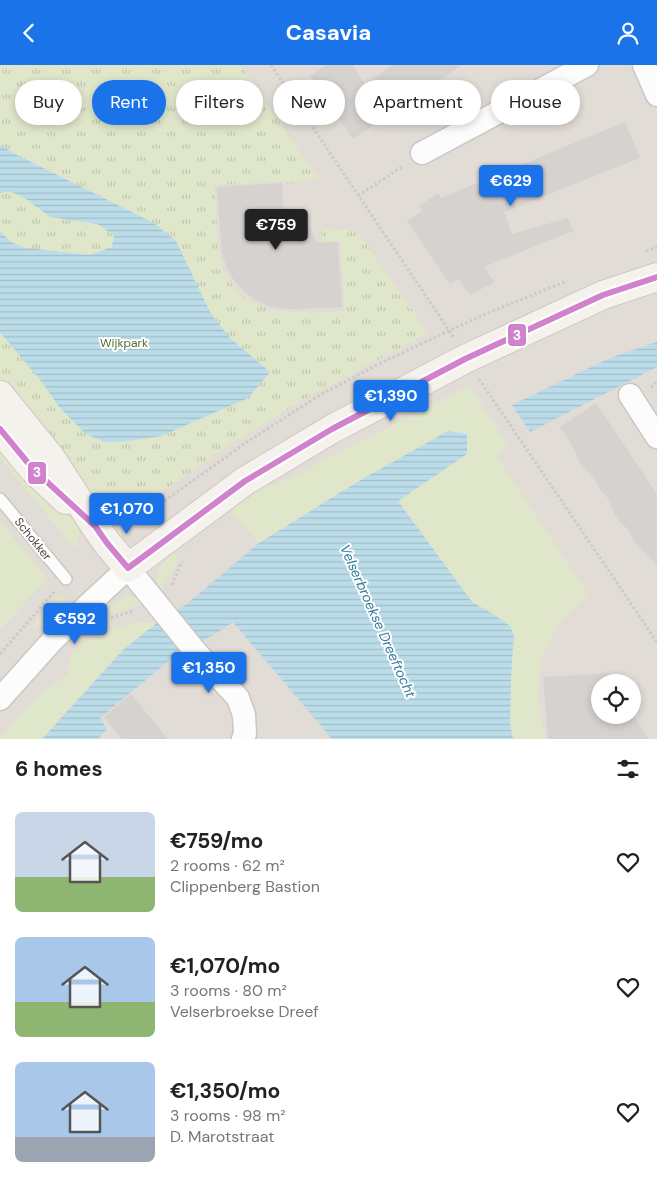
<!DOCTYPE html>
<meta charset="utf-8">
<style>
body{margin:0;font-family:"DM Sans",sans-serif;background:#f6f6f6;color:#222;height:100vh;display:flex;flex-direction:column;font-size:19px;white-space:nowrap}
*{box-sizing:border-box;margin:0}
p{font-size:16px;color:#767676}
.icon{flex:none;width:28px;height:28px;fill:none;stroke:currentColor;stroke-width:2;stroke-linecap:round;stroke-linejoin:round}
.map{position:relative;height:674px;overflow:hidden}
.drawer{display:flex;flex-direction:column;background:#fff;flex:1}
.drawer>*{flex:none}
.top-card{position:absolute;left:15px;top:15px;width:628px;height:45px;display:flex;gap:10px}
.fabs{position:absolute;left:591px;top:609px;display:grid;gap:10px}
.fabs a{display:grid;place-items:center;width:50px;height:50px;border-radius:50%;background:#fff;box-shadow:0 2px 8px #0003;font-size:25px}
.price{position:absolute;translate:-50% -42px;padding:0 11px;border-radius:5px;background:#1a73e8;color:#fff;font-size:16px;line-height:32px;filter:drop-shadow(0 1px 2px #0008)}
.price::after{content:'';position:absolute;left:50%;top:30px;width:15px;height:11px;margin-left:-8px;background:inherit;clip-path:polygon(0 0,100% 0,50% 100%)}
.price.on{background:#222;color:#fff}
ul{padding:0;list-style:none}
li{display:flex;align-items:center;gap:15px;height:125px;padding:0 15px}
li span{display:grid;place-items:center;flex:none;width:140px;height:100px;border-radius:8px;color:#555}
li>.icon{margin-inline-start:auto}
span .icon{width:60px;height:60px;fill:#fffc;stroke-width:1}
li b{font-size:21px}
h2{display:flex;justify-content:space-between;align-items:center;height:60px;padding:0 15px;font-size:21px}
.tag{padding:0 18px;border-radius:22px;background:#fff;box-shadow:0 2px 8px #0003;font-size:18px;line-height:45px}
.tag.on{background:#1a73e8;color:#fff}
header{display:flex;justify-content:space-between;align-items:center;height:65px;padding:0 15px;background:#1a73e8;color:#fff;font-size:22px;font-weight:800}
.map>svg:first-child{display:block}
.residential{fill:#e1dcd5;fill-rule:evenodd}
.green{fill:#dfe6ca}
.park{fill:url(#park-tufts)}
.water{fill:url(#water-rules)}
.building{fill:#d6d2cf}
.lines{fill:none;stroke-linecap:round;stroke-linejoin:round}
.lane-casing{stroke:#cac7c4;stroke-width:14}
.street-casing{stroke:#cac7c4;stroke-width:25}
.secondary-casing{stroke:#cec8c1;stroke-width:30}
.path{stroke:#cccac6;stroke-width:3;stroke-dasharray:2.5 2.5;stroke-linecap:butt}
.lane{stroke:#fcfcfc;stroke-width:11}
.street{stroke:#fcfcfc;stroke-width:22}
.secondary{stroke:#f5f2ee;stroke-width:28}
.bus-1-casing{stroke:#fff;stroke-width:10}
.bus-1{stroke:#d082cc;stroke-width:6}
.labels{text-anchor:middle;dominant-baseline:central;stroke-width:4;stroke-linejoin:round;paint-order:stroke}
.park-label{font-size:12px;fill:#4e6e2e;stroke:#fff}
.street-label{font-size:12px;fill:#423c35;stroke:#fff}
.water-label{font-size:14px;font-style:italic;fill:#367e9d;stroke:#fff}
.line-badge{stroke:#fff;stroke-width:2}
.badge-label{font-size:14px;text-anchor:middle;font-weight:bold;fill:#fff}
</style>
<header><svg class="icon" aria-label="back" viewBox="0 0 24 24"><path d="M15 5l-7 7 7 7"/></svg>Casavia<svg class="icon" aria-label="person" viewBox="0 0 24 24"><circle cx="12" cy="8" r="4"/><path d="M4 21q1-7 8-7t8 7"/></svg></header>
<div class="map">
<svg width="657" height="674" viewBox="0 0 657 674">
<defs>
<pattern id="park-tufts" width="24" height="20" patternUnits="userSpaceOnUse" patternTransform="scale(1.25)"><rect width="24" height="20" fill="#dfe6ca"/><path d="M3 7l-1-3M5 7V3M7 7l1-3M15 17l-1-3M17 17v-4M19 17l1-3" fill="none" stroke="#c1c6ae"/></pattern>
<pattern id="water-rules" width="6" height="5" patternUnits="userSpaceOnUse" patternTransform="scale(1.25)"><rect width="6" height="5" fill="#bbdce9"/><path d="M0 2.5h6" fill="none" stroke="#a2bec8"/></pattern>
</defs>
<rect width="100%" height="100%" fill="#eeebe8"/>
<path class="residential" d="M0 0H657V674H0ZM600 618H632V650H600Z"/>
<path class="green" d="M469 321 509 381 496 390 588 529 558 560 541 593 538 624 541 657 546 674H513C507 641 512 603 514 570L493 549 472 537 398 436 466 389V369L448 366 359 416 259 478 231 445 238 433 288 414Z
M0 375 48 425 80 465 78 478 75 484 0 393Z
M0 456 47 514 0 565Z
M175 487 178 494 177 498 161 525 156 520 158 503Z
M126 530 140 534 143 538V539L112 548 108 546Z
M62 531 68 538 48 560 32 561 57 532Z
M135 557 157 558 124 584 42 674H0V672L41 629 67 610 72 586 95 570Z"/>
<path class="park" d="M0 0H240L318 113 287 119 284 116 214 120 218 179 224 207 240 231 269 245 319 248 345 245 340 176 322 177 321 164 354 165 364 175 428 268 310 331 229 380 111 462 0 320Z"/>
<path class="water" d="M0 80 19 91 154 158 176 176 211 249 230 273 270 307 248 333 161 371 121 377H104L86 369 60 343 41 316 0 267V166L11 177 26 183 36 184 89 190 112 182 114 171 98 159 50 152 26 134 16 129 8 126 0 128Z
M657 277V302L530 367 512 340 610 293Z
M448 366 467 369V389L398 436 472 537 493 549 510 561 514 570 511 611 510 661 513 674H332L233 557 212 571 178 588 100 653 107 664 98 674H42L124 584 157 558 187 539 259 478 359 416Z"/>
<path class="building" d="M326 0H353L365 19 393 0H462L353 74 310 11Z
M625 57 640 93 504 147 512 169 568 153 573 166 484 202 495 217 470 230 459 214 450 219 407 156 422 146 419 141 438 128 441 133Z
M282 118 284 151 296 153 306 157 310 162 317 178 338 177 342 242 296 244H282L269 241 256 235 245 227 235 217 228 205 223 192 221 178 217 122Z
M596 338 657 429V500L634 476 629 466 615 451 607 432 600 425 595 414 581 400 572 380 560 362Z
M609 608 610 618H600V650H633L649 674H548L543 612Z
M131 629 168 674H122L112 662 104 652Z"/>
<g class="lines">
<g class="lane-casing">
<path id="lane" d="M0 434 66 514"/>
</g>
<g class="street-casing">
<path id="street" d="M644 0 657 30
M422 88 587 0
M630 330 657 372
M0 634 52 576 89 539 128 503 195 586 238 633 244 650 245 669 243 674"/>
</g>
<g class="secondary-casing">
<path id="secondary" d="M0 330 51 393 95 461 107 478 128 503 245 416 332 364 465 294 603 230 657 212
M0 364 33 404 66 435"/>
</g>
<path class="path" d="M271 0 454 273
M358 131 403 101
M646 186 657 182
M479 314 657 577
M651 322 654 321 657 315
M128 462 244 379 320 330 385 296 485 249 567 216
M172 520 182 496
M111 553 133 546
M0 589 54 527"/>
<use href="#lane" class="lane"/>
<use href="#street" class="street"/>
<use href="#secondary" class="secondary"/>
<g class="bus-1-casing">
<path id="bus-1" d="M0 364 33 404 95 461 107 478 128 503
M128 503 245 416 332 364 465 294 603 230 657 212"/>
</g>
<use href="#bus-1" class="bus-1"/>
</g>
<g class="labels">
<g class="park-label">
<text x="124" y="278">Wijkpark</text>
</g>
<g class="street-label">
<text transform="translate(33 474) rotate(51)">Schokker</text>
</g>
<g class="water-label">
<text transform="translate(378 556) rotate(66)">Velserbroekse Dreeftocht</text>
</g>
</g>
<g class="line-badge">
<rect x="507" y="258" width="20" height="24" rx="5" fill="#d082cc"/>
<rect x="27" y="396" width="20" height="24" rx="5" fill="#d082cc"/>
</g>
<g class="badge-label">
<text x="517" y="275">3</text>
<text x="37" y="412">3</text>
</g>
</svg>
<div class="fabs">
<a><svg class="icon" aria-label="locate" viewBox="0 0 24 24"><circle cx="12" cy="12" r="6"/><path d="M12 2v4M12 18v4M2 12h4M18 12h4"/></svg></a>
</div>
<b class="price" style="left:511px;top:142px">€629</b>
<b class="price on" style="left:276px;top:186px">€759</b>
<b class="price" style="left:391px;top:357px">€1,390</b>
<b class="price" style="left:127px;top:470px">€1,070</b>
<b class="price" style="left:75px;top:580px">€592</b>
<b class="price" style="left:209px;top:629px">€1,350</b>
<div class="top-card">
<a class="tag">Buy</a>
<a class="tag on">Rent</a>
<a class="tag">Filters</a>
<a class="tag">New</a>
<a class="tag">Apartment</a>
<a class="tag">House</a>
</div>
</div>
<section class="drawer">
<h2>6 homes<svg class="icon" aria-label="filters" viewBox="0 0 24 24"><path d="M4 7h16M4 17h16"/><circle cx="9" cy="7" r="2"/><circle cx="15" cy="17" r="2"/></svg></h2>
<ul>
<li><span style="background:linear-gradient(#c9d6e8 65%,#8fb573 0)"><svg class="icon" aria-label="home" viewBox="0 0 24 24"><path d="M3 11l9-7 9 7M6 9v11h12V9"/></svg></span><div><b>€759/mo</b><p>2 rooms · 62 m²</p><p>Clippenberg Bastion</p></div><svg class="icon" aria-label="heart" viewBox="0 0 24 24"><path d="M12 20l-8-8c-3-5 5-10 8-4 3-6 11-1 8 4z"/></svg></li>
<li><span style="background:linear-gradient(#a9c7e8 65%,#8fb573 0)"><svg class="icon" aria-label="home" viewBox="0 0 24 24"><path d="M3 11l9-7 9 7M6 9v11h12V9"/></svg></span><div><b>€1,070/mo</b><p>3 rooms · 80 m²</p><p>Velserbroekse Dreef</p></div><svg class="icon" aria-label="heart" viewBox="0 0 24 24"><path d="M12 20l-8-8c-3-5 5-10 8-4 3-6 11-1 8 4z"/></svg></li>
<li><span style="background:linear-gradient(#a9c7e8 75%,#9aa5b1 0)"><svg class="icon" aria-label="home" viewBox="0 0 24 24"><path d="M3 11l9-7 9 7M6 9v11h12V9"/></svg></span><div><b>€1,350/mo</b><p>3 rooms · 98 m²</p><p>D. Marotstraat</p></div><svg class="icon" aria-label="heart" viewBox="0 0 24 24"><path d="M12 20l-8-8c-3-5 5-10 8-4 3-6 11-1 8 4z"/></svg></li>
</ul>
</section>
